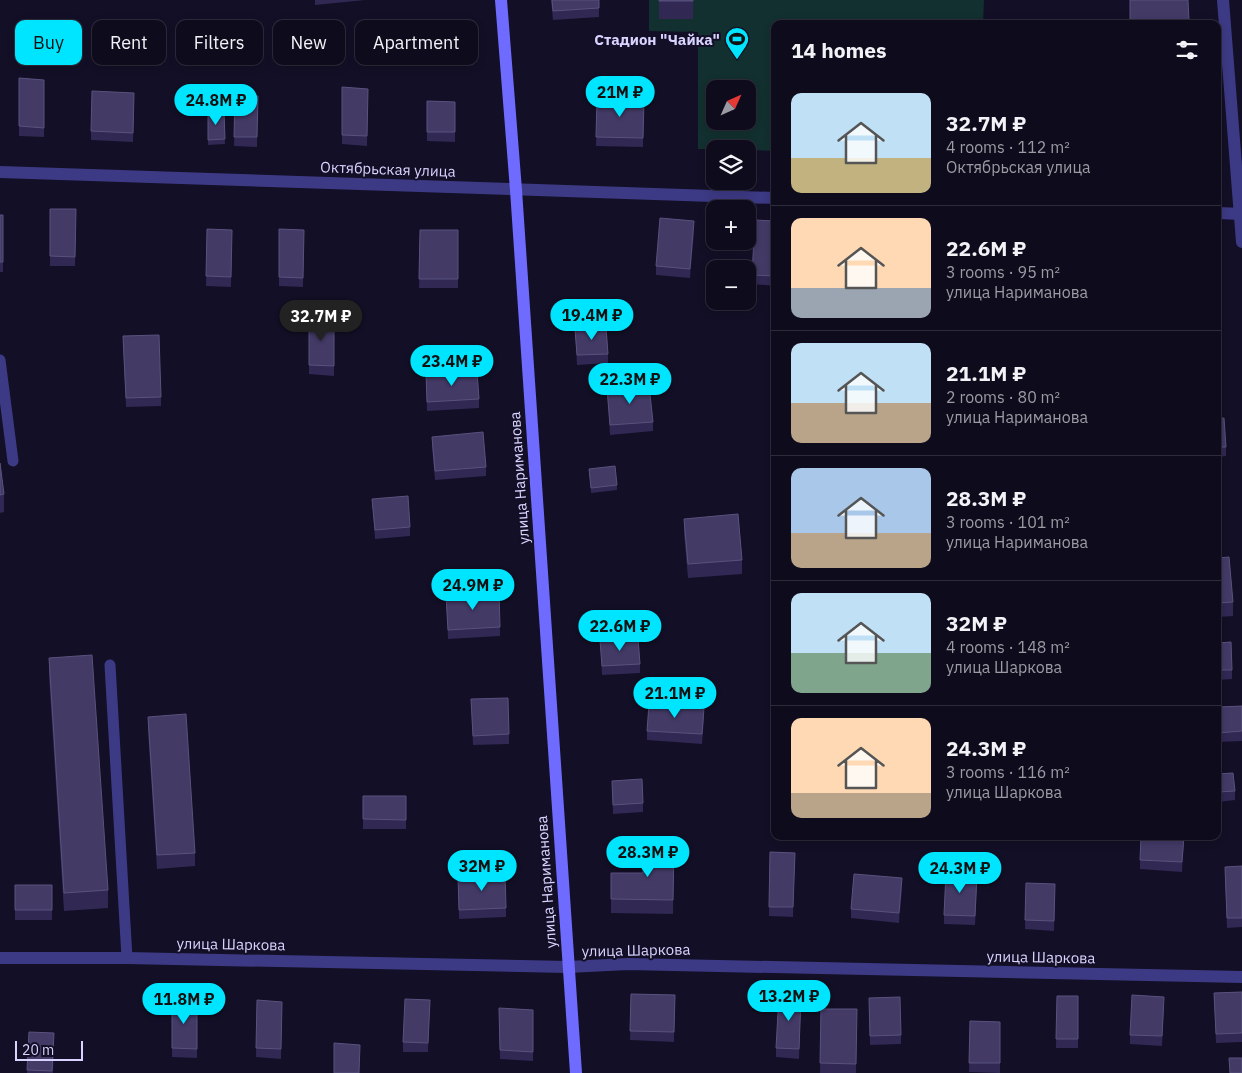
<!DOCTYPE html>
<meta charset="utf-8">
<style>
body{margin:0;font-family:"IBM Plex Sans",sans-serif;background:#1c1929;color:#f1f3f6;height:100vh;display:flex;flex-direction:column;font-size:19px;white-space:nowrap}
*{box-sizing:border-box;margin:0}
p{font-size:16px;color:#9b9ba3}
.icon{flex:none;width:28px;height:28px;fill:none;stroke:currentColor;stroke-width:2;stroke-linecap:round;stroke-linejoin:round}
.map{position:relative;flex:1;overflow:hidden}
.side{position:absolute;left:771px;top:20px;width:450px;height:820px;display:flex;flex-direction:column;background:#0e0b1c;border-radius:10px;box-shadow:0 2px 8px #0003,0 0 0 1px #2e2b3b}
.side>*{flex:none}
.hud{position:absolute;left:15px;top:20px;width:475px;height:45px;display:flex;gap:10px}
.needle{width:32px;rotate:45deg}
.buttons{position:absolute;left:706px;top:80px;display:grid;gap:10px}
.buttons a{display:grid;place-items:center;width:50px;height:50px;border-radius:10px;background:#0e0b1c;box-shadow:0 2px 8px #0003,0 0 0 1px #2e2b3b;font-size:25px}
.scale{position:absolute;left:15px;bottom:12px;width:68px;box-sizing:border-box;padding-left:5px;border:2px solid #d9d4ff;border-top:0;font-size:14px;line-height:18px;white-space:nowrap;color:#d9d4ff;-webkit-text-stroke:4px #130f26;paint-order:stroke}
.price{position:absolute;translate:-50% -42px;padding:0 11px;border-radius:18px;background:#00e5ff;color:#111;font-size:16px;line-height:32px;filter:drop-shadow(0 1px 2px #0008)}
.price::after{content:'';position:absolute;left:50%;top:30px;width:15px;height:11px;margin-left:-8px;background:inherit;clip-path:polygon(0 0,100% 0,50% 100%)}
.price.active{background:#222;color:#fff}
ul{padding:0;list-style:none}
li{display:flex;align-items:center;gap:15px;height:125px;padding:0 20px}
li+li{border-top:1px solid #2e2b3b}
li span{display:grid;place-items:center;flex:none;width:140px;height:100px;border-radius:10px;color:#555}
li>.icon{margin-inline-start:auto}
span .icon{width:60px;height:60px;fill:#fffc;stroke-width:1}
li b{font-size:21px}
h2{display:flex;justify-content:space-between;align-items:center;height:60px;padding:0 20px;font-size:21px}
.chip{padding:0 18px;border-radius:10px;background:#0e0b1c;box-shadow:0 2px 8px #0003,0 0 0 1px #2e2b3b;font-size:18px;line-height:45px}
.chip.active{background:#00e5ff;color:#111}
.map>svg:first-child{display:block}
.green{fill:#12302f;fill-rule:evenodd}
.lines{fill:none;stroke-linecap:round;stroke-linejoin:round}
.service{stroke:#3d3a85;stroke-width:11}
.minor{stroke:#3d3a85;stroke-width:12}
.secondary{stroke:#6f6bff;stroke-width:12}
.wall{fill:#312854}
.shaded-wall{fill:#1d163a}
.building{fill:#433a66;stroke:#5a527e}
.labels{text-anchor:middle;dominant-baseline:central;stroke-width:4;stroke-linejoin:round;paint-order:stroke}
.poi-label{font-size:15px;font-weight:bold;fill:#d9d4ff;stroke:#130f26;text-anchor:end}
.street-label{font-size:15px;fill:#d9d4ff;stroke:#130f26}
</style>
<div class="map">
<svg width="1242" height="1073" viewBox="0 0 1242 1073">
<rect width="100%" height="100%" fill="#130f26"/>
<path class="green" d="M649 0H984L983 24H775V151L748 150V149H698V32L649 31ZM715 89H748V121H715Z"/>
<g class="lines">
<path class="service" d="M0 360 13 461
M110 665 127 958"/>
<path class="minor" d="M1223 0 1242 242
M0 172 775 198
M1218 213 1242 214
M0 958H127L568 967 628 964 1242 977"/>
<path class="secondary" d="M501 0 516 190 576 1073"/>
</g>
<path class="wall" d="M315 0H365L315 5Z
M551 0H599V17L553 20Z
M659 0H693V19H659Z
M1130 0H1188L1189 24H1130Z
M19 78 44 80V137L19 136Z
M342 87 368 89 367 146 342 144Z
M235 95 258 96 257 147 234 146Z
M597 99 644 100 643 147 596 146Z
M427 101 455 102V142L427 141Z
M134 102 133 142 91 140V131Z
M208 112H224L225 144 208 145Z
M50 209H76L75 266H50Z
M0 215H3V272H0Z
M775 221V286L752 284V275Z
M207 229 232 230 231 287 206 286Z
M279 229 304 230 303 287 279 286Z
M420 230H458V288H419Z
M694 231 690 278 656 275V266Z
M309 317 334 319V376L309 374Z
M575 329 608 354V363L577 365Z
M1218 340 1219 368V377H1218Z
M123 345 161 397V406L126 407Z
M426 374 479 399V408L427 411Z
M607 388 653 422V431L610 435Z
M1218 419 1226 447V456L1218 457Z
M432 437 486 467V476L435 480 432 446Z
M0 463 4 494V512L0 513Z
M589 469 617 485V490L591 493Z
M372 499 410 527V536L375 539Z
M684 519 742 560V574L688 578 684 533Z
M1218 558 1233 602V616L1218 617Z
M446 595 500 627V636L448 639Z
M600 640 640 664V673L602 675Z
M1218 643 1232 670V679L1218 680Z
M49 658 108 890V908L64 911 49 676Z
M471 699 509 734V744L473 745Z
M1242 706V741L1218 742V707Z
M148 717 195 853V866L157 869 148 730Z
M704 717 702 744 647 740V731Z
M1218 774 1235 791V800L1218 802Z
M612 781 643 803V812L613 814Z
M363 796H406V829H363Z
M1184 836 1182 872 1140 869V860Z
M674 847 673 914 611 913V873H643Z
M770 852 795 853 793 917 769 916Z
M1242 866V927L1227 928 1225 876Z
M458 875 506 908V917L459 919Z
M1026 883 1055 894 1054 931 1025 929Z
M977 884 975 925 944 924V915Z
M15 885H52V920H15Z
M902 888 899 923 851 918V909Z
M1242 992V1042L1216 1043 1214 993Z
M631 994 675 995 674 1042 630 1040Z
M1057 996H1078V1048H1056Z
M172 1000 197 1002V1058L172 1057Z
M257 1000 282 1002 281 1059 256 1057Z
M430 1000 428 1052H403V1042Z
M801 1005 799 1059 776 1057V1048Z
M1164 1006 1162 1046 1130 1044V1035Z
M869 1007 901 1035V1044L870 1045Z
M499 1008 533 1010V1061L500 1059Z
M821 1009H857L856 1073H820Z
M970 1021 1000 1022V1073L969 1072Z
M29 1032 54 1043 53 1073H27Z"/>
<path class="shaded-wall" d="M694 221V231L690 278V269Z
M1184 836V839L1182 872V862Z
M902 878V888L899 923V913Z"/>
<path class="building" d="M552 0H599V8L553 11Z
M659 0H693V1H659Z
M1130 0H1188L1189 20 1130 21Z
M19 78 44 80V128L19 126Z
M342 87 368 89 367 136 342 135Z
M92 91 134 93 133 133 91 131Z
M235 95 258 96 257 137H234Z
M597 99 644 100 643 138 596 137Z
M427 101 455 102V132H427Z
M208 112H224L225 139 208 140Z
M50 209H76L75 257 50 256Z
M0 215H3V262H0Z
M660 218 694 221 690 269 656 266Z
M755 220 775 221V276L752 275Z
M207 229 232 230 231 277 206 276Z
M279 229 304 230 303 278 279 277Z
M420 230H458V279H419Z
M309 317 334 319V366L309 365Z
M606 327 608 354 577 355 575 329Z
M159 335 161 397 126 398 123 336Z
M1218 340 1219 368H1218Z
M477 371 479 399 427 402 426 374Z
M649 385 653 422 610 425 607 388Z
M1224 418 1226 447H1218V419Z
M483 432 486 467 435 471 432 437Z
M0 463 4 494 0 495Z
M615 466 617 485 591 488 589 469Z
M408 496 410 527 375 530 372 499Z
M738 514 742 560 688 564 684 519Z
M1229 557 1233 602 1218 603V558Z
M499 592 500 627 448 630 446 595Z
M638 638 640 664 602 666 600 640Z
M1231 642 1232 670H1218V643Z
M92 655 108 890 64 893 49 658Z
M508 698 509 734 473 736 471 699Z
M649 704 704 708 702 734 647 731Z
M1242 706V731L1218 733V707Z
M186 714 195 853 157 855 148 717Z
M1233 773 1235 791 1218 792V774Z
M642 779 643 803 613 805 612 781Z
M363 796H406V820L363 819Z
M1141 836H1184L1182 862 1140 860Z
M643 847H674L673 900 611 899V873H643Z
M770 852 795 853 793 907H769Z
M1242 866V918H1227L1225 867Z
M946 873 977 874 975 916 944 915Z
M505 874 506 908 459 910 458 875Z
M854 874 902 878 899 913 851 909Z
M1026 883 1055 884 1054 921 1025 920Z
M15 885H52V910H15Z
M1242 992V1033L1216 1034 1214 993Z
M631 994 675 995 674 1032 630 1031Z
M779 995 801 996 799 1049 776 1048Z
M1132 995 1164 997 1162 1036 1130 1035Z
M1057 996H1078V1039H1056Z
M900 997 901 1035 870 1036 869 998Z
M405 999 430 1000 428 1043 403 1042Z
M172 1000 197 1002V1049L172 1048Z
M257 1000 282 1002 281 1049 256 1048Z
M499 1008 533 1010V1052L500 1050Z
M821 1009H857L856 1064 820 1063Z
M970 1021 1000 1022V1063H969Z
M29 1032 54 1033 52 1071 27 1070Z
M334 1043 360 1045 359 1073H334Z
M1229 1058H1242V1073H1230Z"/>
<defs>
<g id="stadium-pin" transform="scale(1.25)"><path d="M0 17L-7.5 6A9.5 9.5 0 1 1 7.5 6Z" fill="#00e5ff" stroke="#130f26"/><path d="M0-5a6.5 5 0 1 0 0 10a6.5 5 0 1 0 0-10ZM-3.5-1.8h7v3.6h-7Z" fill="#111"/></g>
</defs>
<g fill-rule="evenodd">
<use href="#stadium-pin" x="737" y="39"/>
</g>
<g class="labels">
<g class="poi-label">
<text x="720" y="39">Стадион "Чайка"</text>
</g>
<g class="street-label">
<text transform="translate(388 169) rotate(2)">Октябрьская улица</text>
<text transform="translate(519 478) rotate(-94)">улица Нариманова</text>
<text transform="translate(546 882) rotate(-94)">улица Нариманова</text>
<text transform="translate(231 944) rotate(1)">улица Шаркова</text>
<text transform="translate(636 950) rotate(-1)">улица Шаркова</text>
<text transform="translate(1041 957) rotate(1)">улица Шаркова</text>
</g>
</g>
</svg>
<div class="buttons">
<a><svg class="needle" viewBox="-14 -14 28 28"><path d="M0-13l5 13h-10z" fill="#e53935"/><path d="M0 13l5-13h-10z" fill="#9b9ba3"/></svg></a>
<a><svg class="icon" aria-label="layers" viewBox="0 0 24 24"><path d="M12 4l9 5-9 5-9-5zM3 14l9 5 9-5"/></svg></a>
<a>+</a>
<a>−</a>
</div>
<div class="scale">20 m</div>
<b class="price" style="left:620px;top:118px">21M ₽</b>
<b class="price" style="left:216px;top:126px">24.8M ₽</b>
<b class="price" style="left:592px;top:341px">19.4M ₽</b>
<b class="price active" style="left:321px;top:342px">32.7M ₽</b>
<b class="price" style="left:452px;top:387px">23.4M ₽</b>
<b class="price" style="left:630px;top:405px">22.3M ₽</b>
<b class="price" style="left:473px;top:611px">24.9M ₽</b>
<b class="price" style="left:620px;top:652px">22.6M ₽</b>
<b class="price" style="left:675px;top:719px">21.1M ₽</b>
<b class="price" style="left:648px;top:878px">28.3M ₽</b>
<b class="price" style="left:482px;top:892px">32M ₽</b>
<b class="price" style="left:960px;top:894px">24.3M ₽</b>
<b class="price" style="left:789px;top:1022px">13.2M ₽</b>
<b class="price" style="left:184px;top:1025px">11.8M ₽</b>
<div class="hud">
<a class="chip active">Buy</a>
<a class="chip">Rent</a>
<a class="chip">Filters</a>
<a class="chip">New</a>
<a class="chip">Apartment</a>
</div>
<section class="side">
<h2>14 homes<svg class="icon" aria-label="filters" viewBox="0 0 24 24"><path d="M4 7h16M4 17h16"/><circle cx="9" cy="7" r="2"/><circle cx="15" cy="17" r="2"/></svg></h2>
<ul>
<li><span style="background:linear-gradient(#bfe0f5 65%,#c2b280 0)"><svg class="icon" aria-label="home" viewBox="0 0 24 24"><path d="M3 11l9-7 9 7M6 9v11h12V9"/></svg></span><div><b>32.7M ₽</b><p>4 rooms · 112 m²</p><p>Октябрьская улица</p></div></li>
<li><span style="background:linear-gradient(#ffd9b3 70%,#9aa5b1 0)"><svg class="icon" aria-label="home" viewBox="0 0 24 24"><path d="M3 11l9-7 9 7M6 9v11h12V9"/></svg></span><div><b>22.6M ₽</b><p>3 rooms · 95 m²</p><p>улица Нариманова</p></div></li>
<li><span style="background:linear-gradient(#bfe0f5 60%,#b9a48a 0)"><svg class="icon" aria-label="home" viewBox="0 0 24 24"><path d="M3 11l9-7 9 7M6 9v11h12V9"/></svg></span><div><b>21.1M ₽</b><p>2 rooms · 80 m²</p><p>улица Нариманова</p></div></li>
<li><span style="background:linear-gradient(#a9c7e8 65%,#b9a48a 0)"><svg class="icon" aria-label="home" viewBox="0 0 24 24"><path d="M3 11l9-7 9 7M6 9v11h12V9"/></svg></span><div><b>28.3M ₽</b><p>3 rooms · 101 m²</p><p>улица Нариманова</p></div></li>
<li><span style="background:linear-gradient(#bfe0f5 60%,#7fa58c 0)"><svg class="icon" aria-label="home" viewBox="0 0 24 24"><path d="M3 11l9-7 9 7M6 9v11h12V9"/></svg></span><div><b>32M ₽</b><p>4 rooms · 148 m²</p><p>улица Шаркова</p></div></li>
<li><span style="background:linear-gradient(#ffd9b3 75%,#b9a48a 0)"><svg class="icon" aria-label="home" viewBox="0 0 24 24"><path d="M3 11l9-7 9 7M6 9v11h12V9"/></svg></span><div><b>24.3M ₽</b><p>3 rooms · 116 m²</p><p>улица Шаркова</p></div></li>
</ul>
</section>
</div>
